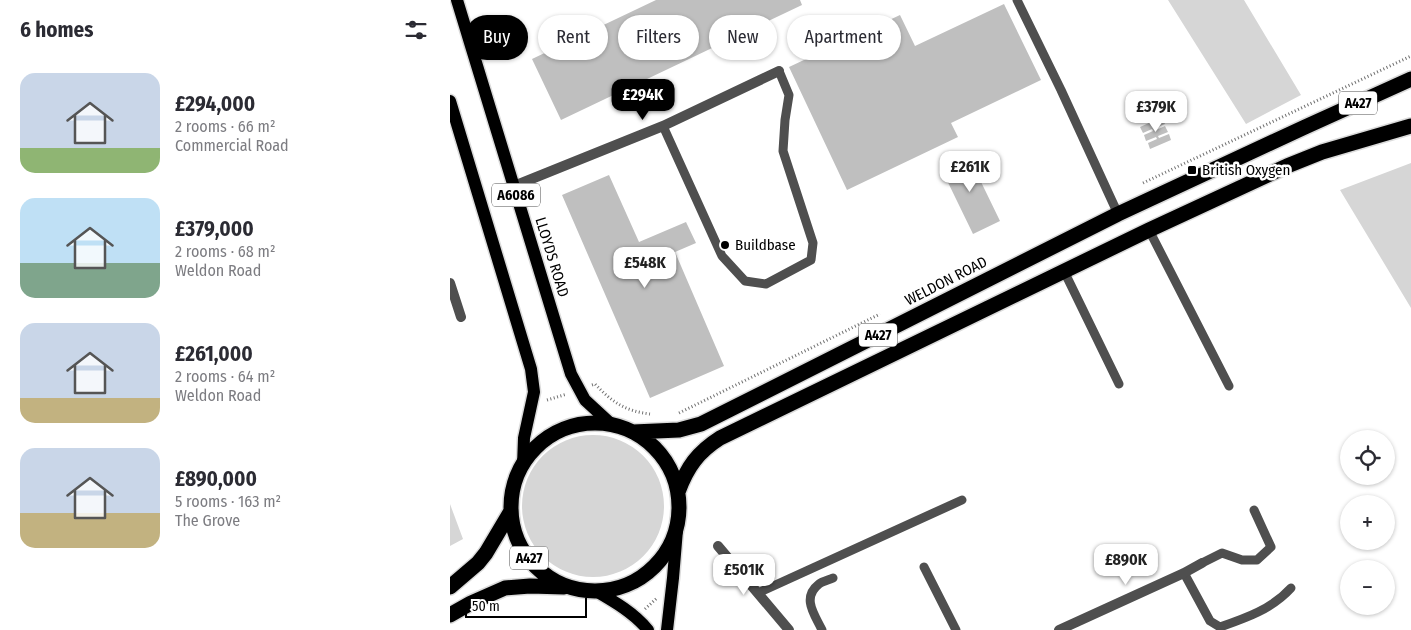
<!DOCTYPE html>
<meta charset="utf-8">
<style>
body{margin:0;font-family:"Fira Sans Condensed",sans-serif;background:#f7f7f7;color:#2b2b33;height:100vh;display:flex;flex-direction:column;font-size:19px;white-space:nowrap}
*{box-sizing:border-box;margin:0}
p{font-size:16px;color:#7c7c81}
.icon{flex:none;width:28px;height:28px;fill:none;stroke:currentColor;stroke-width:2;stroke-linecap:round;stroke-linejoin:round}
.map{position:relative;flex:1;overflow:hidden}
.drawer{display:flex;flex-direction:column;background:#fff;width:450px}
.drawer>*{flex:none}
.hud{position:absolute;left:15px;top:15px;width:475px;height:45px;display:flex;gap:10px}
.tools{position:absolute;left:890px;top:430px;display:grid;gap:10px}
.tools a{display:grid;place-items:center;width:55px;height:55px;border-radius:50%;background:#fff;box-shadow:0 1px 4px #0004;font-size:25px}
.scale{position:absolute;left:15px;bottom:12px;width:122px;box-sizing:border-box;padding-left:5px;border:2px solid #000;border-top:0;font-size:14px;line-height:18px;white-space:nowrap;color:#000;-webkit-text-stroke:4px #fff;paint-order:stroke}
.price{position:absolute;translate:-50% -42px;padding:0 11px;border-radius:10px;background:#fff;color:#222;font-size:16px;line-height:32px;filter:drop-shadow(0 1px 2px #0008)}
.price::after{content:'';position:absolute;left:50%;top:30px;width:15px;height:11px;margin-left:-8px;background:inherit;clip-path:polygon(0 0,100% 0,50% 100%)}
.price.selected{background:#000;color:#fff}
ul{padding:0;list-style:none}
li{display:flex;align-items:center;gap:15px;height:125px;padding:0 20px}
li span{display:grid;place-items:center;flex:none;width:140px;height:100px;border-radius:15px;color:#555}
li>.icon{margin-inline-start:auto}
span .icon{width:60px;height:60px;fill:#fffc;stroke-width:1}
li b{font-size:21px}
h2{display:flex;justify-content:space-between;align-items:center;height:60px;padding:0 20px;font-size:21px}
.tag{padding:0 18px;border-radius:22px;background:#fff;box-shadow:0 1px 4px #0004;font-size:18px;line-height:45px}
.tag.selected{background:#000;color:#fff}
main{display:flex;flex:1;min-height:0}
.map>svg:first-child{display:block}
.green{fill:#d6d6d6}
.building{fill:#bfbfbf}
.lines{fill:none;stroke-linecap:round;stroke-linejoin:round}
.primary-casing{stroke:#dbdbdb;stroke-width:15}
.highway-casing{stroke:#dbdbdb;stroke-width:18}
.path{stroke:#717171;stroke-width:3;stroke-dasharray:1 2.5;stroke-linecap:butt}
.lane{stroke:#4f4f4f;stroke-width:9}
.street{stroke:#4f4f4f;stroke-width:10}
.primary{stroke:#000;stroke-width:12}
.highway{stroke:#000;stroke-width:15}
.poi-dot{fill:#000;stroke:#fff;stroke-width:2}
.labels{text-anchor:middle;dominant-baseline:central;stroke-width:5;stroke-linejoin:round;paint-order:stroke}
.shield{fill:#fff;stroke:#4c4c4c;stroke-width:1}
.shield-label{font-size:14px;font-weight:bold;fill:#000}
.poi-label{font-size:15px;fill:#000;stroke:#fff;text-anchor:start}
.street-label{font-size:15px;fill:#000;stroke:#fff}
</style>
<main>
<section class="drawer">
<h2>6 homes<svg class="icon" aria-label="filters" viewBox="0 0 24 24"><path d="M4 7h16M4 17h16"/><circle cx="9" cy="7" r="2"/><circle cx="15" cy="17" r="2"/></svg></h2>
<ul>
<li><span style="background:linear-gradient(#c9d6e8 75%,#8fb573 0)"><svg class="icon" aria-label="home" viewBox="0 0 24 24"><path d="M3 11l9-7 9 7M6 9v11h12V9"/></svg></span><div><b>£294,000</b><p>2 rooms · 66 m²</p><p>Commercial Road</p></div></li>
<li><span style="background:linear-gradient(#bfe0f5 65%,#7fa58c 0)"><svg class="icon" aria-label="home" viewBox="0 0 24 24"><path d="M3 11l9-7 9 7M6 9v11h12V9"/></svg></span><div><b>£379,000</b><p>2 rooms · 68 m²</p><p>Weldon Road</p></div></li>
<li><span style="background:linear-gradient(#c9d6e8 75%,#c2b280 0)"><svg class="icon" aria-label="home" viewBox="0 0 24 24"><path d="M3 11l9-7 9 7M6 9v11h12V9"/></svg></span><div><b>£261,000</b><p>2 rooms · 64 m²</p><p>Weldon Road</p></div></li>
<li><span style="background:linear-gradient(#c9d6e8 65%,#c2b280 0)"><svg class="icon" aria-label="home" viewBox="0 0 24 24"><path d="M3 11l9-7 9 7M6 9v11h12V9"/></svg></span><div><b>£890,000</b><p>5 rooms · 163 m²</p><p>The Grove</p></div></li>
</ul>
</section>
<div class="map">
<svg width="961" height="630" viewBox="0 0 961 630">
<rect width="100%" height="100%" fill="#fff"/>
<path class="green" d="M718 0H794L851 95 796 124Z
M961 163V308L890 190Z
M72 506a71 71 0 1 1 142 0a71 71 0 1 1-142 0Z
M0 504 13 539 0 546Z"/>
<path class="building" d="M206 0H350L352 5 111 120 82 59Z
M554 4 591 80 501 123 508 137 397 190 339 67 450 15 465 46Z
M712 117 715 124 705 128 706 130 715 126 718 132 708 136 709 138 719 134 721 140 700 149 698 143 707 139 706 137 696 141 694 135 703 131 702 129 693 133 690 127Z
M517 153 550 221 523 234 490 166Z
M159 175 189 242 236 222 246 243 225 252 274 366 200 398 112 195Z"/>
<g class="lines">
<g class="primary-casing">
<path id="primary" d="M7 0 121 374 135 400 161 424
M0 101 81 369 84 392 74 438 73 465
M146 591C165 602 184 613 198 630
M217 630 223 578 227 530"/>
</g>
<g class="highway-casing">
<path id="highway" d="M61 507a84 84 0 1 1 168 0a84 84 0 1 1-168 0Z
M183 432 229 430 251 424 668 214 855 127 961 79
M228 492C237 467 248 452 270 438L699 230 837 166 872 152 961 126
M0 587 28 563 36 553 61 511
M0 615 21 603 55 588 80 586 114 587"/>
</g>
<path class="path" d="M693 183 961 56
M142 385 145 384C162 402 175 411 200 414
M97 400 117 394
M229 413 430 314
M195 609 207 598"/>
<path class="lane" d="M567 0 611 90 668 214
M213 126 272 256 295 281 316 284 361 260 363 243 333 151 335 120 339 95 329 71
M699 230 779 386
M614 271 669 384
M752 563 772 553 792 560H807L821 547 804 510
M474 567 506 630
M734 573 760 621 770 627C796 618 822 609 841 588
M308 593 512 500
M372 630C365 615 351 598 369 584 373 581 379 580 383 578"/>
<path class="street" d="M64 186 213 126 329 71
M0 283 11 317
M268 546 339 630
M609 630 734 573 752 563"/>
<use href="#primary" class="primary"/>
<use href="#highway" class="highway"/>
</g>
<g class="poi-dot">
<rect x="737" y="165" width="10" height="10" rx="2.5"/>
<circle cx="275" cy="245" r="5"/>
</g>
<g class="labels">
<g class="shield">
<rect x="889" y="91.5" width="38" height="23" rx="4"/>
<rect x="42" y="183.5" width="48" height="23" rx="4"/>
<rect x="409" y="323.5" width="38" height="23" rx="4"/>
<rect x="60" y="546.5" width="38" height="23" rx="4"/>
</g>
<g class="shield-label">
<text x="908" y="103">A427</text>
<text x="66" y="195">A6086</text>
<text x="428" y="335">A427</text>
<text x="79" y="558">A427</text>
</g>
<g class="poi-label">
<text x="752" y="170">British Oxygen</text>
<text x="285" y="245">Buildbase</text>
</g>
<g class="street-label">
<text transform="translate(102 257) rotate(73)">LLOYDS ROAD</text>
<text transform="translate(496 281) rotate(-27)">WELDON ROAD</text>
</g>
</g>
</svg>
<div class="tools">
<a><svg class="icon" aria-label="locate" viewBox="0 0 24 24"><circle cx="12" cy="12" r="6"/><path d="M12 2v4M12 18v4M2 12h4M18 12h4"/></svg></a>
<a>+</a>
<a>−</a>
</div>
<div class="scale">50 m</div>
<b class="price selected" style="left:193px;top:121px">£294K</b>
<b class="price" style="left:706px;top:133px">£379K</b>
<b class="price" style="left:520px;top:193px">£261K</b>
<b class="price" style="left:195px;top:289px">£548K</b>
<b class="price" style="left:676px;top:586px">£890K</b>
<b class="price" style="left:294px;top:596px">£501K</b>
<div class="hud">
<a class="tag selected">Buy</a>
<a class="tag">Rent</a>
<a class="tag">Filters</a>
<a class="tag">New</a>
<a class="tag">Apartment</a>
</div>
</div>
</main>
